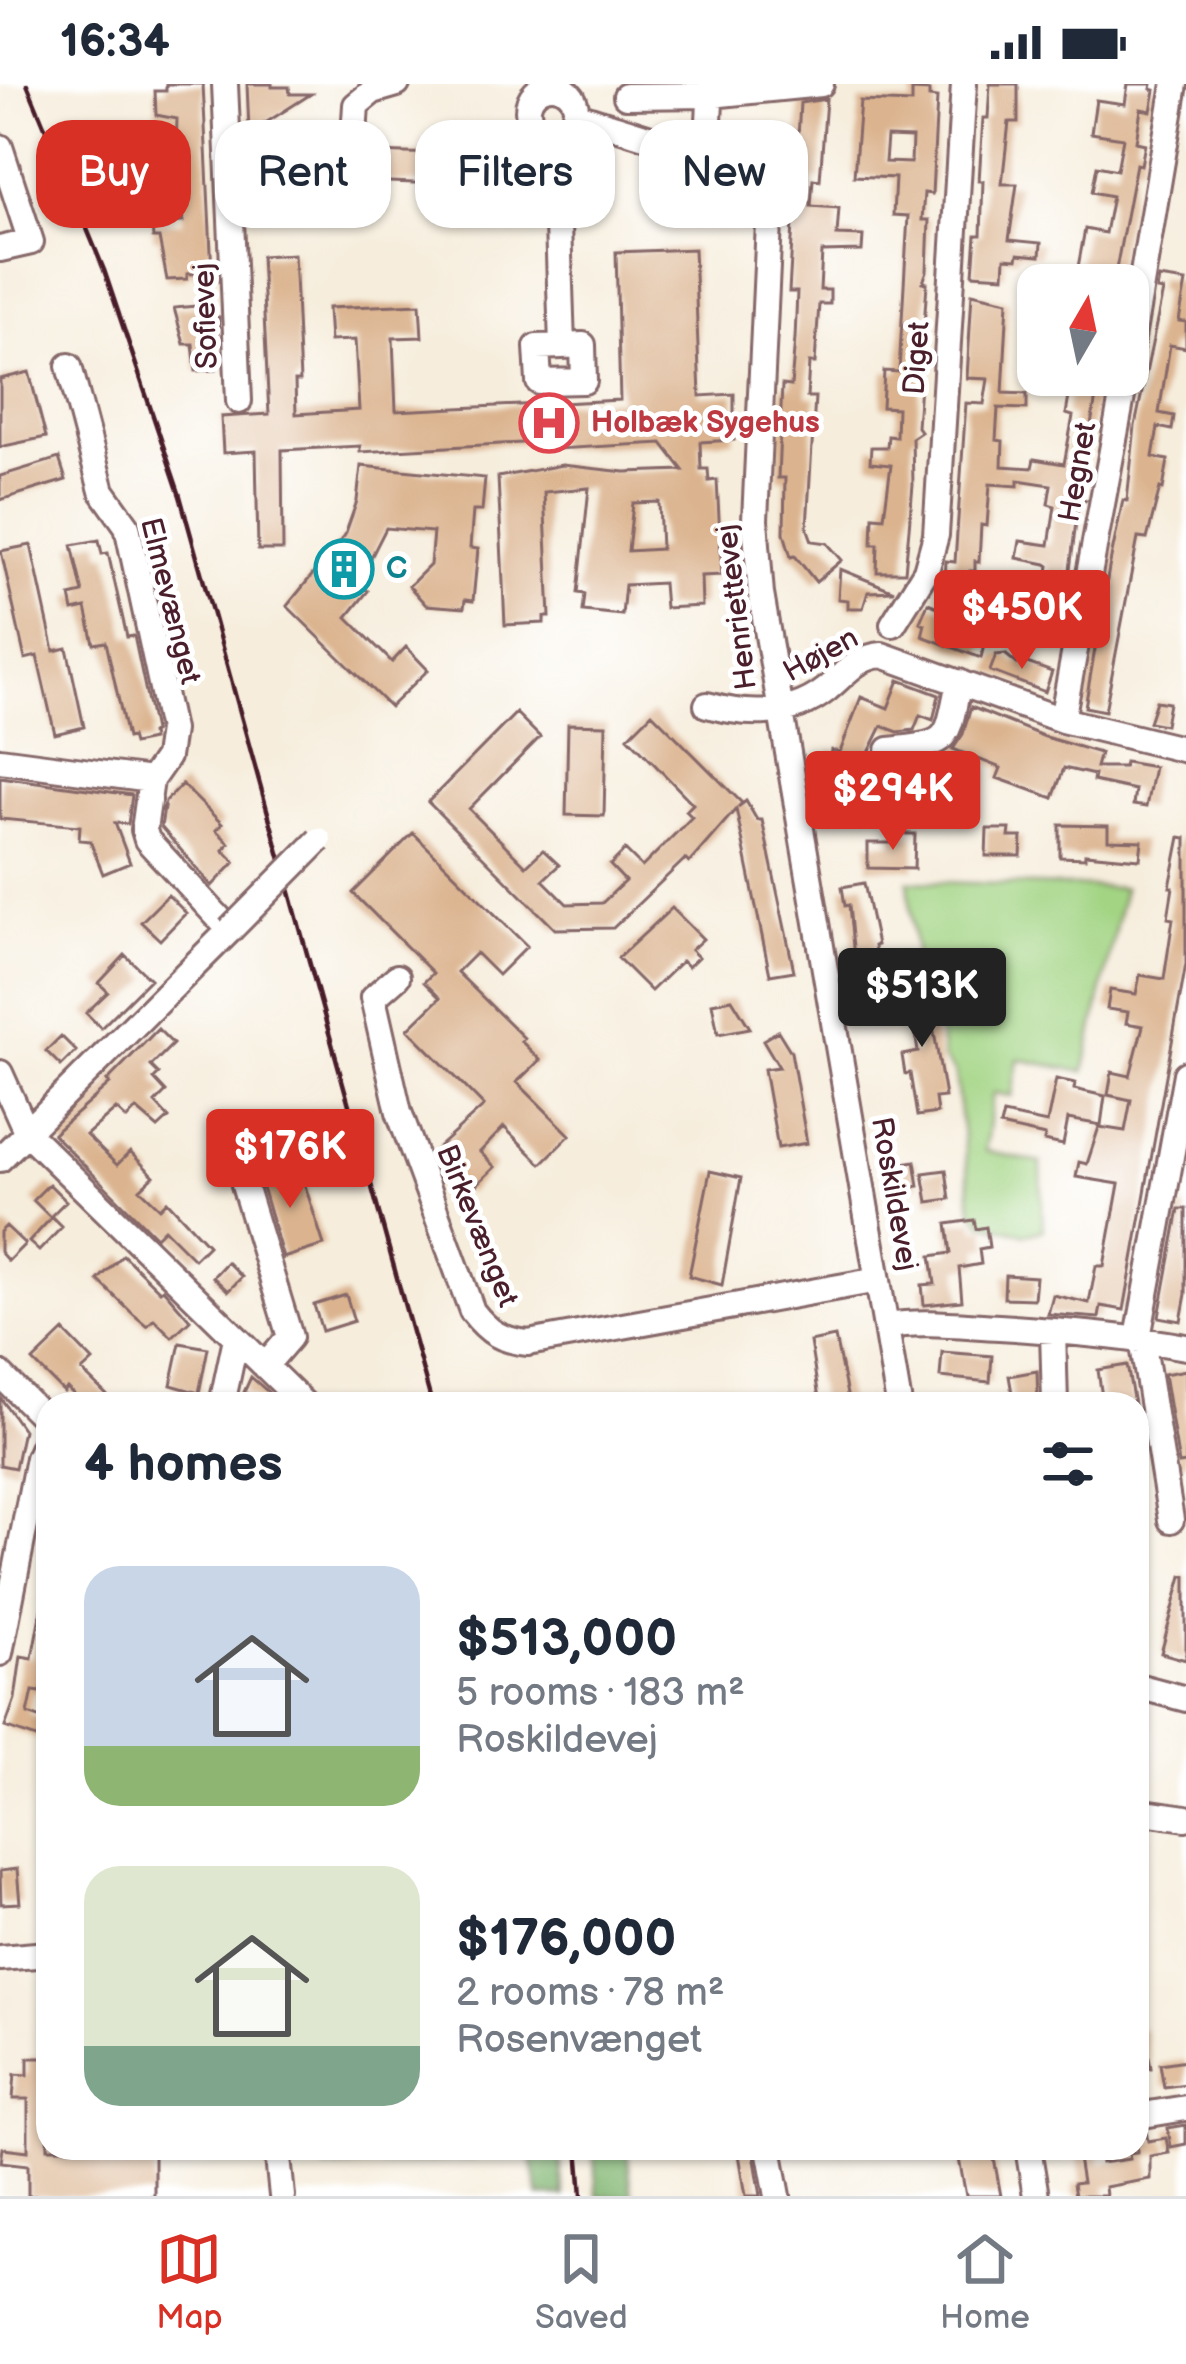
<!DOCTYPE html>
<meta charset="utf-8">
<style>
body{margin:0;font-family:"Balsamiq Sans",sans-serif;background:#f2f2f3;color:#1f2937;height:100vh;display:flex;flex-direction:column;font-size:45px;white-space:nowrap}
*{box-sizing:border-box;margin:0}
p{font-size:39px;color:#747a83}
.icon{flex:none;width:66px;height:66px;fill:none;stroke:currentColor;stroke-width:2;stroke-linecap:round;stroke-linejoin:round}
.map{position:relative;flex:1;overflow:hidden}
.side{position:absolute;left:36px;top:1308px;width:1113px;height:768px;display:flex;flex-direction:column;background:#fff;border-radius:36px;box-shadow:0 3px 9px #0004}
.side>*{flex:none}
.guide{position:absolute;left:36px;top:36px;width:1116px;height:108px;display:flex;gap:24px}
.needle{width:78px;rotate:9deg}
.tools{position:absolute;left:1017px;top:180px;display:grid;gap:24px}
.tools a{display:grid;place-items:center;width:132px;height:132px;border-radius:24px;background:#fff;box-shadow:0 3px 9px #0004;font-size:60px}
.price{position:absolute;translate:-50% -102px;padding:0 27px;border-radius:12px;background:#d93025;color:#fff;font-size:39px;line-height:78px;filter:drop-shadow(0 3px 6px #0008)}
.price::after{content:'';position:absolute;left:50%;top:72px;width:36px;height:27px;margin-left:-18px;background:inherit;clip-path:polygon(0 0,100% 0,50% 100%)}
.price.selected{background:#222;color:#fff}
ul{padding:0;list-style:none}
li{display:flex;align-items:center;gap:36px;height:300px;padding:0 48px}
li span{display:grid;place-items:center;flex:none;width:336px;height:240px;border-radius:36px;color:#555}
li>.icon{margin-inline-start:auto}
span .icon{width:144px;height:144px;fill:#fffc;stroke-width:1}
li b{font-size:51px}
h2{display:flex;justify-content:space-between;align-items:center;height:144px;padding:0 48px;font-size:51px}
.chip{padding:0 42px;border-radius:36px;background:#fff;box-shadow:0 3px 9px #0004;font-size:42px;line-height:108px}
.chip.selected{background:#d93025;color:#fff}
.status{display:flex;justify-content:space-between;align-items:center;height:84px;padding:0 60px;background:#fff;direction:ltr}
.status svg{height:33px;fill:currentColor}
.tabs{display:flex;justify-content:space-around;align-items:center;height:168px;border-top:3px solid #e0e1e3;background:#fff;font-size:33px;color:#747a83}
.tabs a{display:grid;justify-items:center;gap:6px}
.tabs .selected{color:#d93025}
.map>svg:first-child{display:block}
.green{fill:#a2d483;stroke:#767a57;stroke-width:3}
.forest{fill:#81b671;stroke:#666a4e;stroke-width:3}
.building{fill:#dbb48f;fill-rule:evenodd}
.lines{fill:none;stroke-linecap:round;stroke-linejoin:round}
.minor-casing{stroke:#866769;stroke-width:30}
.minor{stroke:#fff;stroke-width:24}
.rail{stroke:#4a1f2b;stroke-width:4.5}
.minor-bridge-casing{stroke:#866769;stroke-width:30;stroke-linecap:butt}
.minor-bridge{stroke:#fff;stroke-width:24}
.labels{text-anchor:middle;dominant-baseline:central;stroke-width:10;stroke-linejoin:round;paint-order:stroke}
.street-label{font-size:30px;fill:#4a1f2b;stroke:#fff}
.health-label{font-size:30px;font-weight:bold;fill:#be3a42;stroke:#fff;text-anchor:start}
.culture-label{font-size:30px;font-weight:bold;fill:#0d838f;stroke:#fff;text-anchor:start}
</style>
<div class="status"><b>16:34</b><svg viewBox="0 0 49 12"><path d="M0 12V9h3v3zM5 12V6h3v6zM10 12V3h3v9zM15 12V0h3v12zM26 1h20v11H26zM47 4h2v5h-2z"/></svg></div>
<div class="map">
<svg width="1186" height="2112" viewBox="0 0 1186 2112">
<rect width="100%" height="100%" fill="#fff"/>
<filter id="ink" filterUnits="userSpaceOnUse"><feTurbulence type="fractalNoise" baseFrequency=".00833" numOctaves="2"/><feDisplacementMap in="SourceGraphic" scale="24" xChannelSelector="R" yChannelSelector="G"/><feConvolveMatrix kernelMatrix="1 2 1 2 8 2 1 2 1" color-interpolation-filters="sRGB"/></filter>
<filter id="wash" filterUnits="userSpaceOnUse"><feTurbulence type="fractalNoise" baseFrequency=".004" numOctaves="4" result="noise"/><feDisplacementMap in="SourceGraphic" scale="48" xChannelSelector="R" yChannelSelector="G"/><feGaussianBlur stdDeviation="2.7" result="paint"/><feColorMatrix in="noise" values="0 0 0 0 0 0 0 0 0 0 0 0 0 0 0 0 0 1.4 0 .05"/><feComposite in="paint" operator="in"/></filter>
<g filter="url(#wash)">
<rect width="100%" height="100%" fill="#f6eddc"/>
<path class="green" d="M908 797 1124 804 1084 988 1018 975 1012 1012 993 1009 985 1067 1041 1079 1043 1146 1026 1150 982 1139 972 1124 955 989 943 975 930 882 916 876Z
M321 2064H473L474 2074 324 2084Z"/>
<path class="forest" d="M529 2064H559L564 2112H539Z
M593 2064H627L632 2112H597Z"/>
<g id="blocks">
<path class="building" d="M166 0H203L212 189 187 190V195L167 196 159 154H153L152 141 183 138 182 112 144 114 143 98 175 97 177 35 156 31 155 7H166Z
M247 0H272V3H289L290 10H311L259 43 272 42 273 69 250 70Z
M990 0H1018V38H1009L1002 100H1017L1009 156 1041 159 1040 172 1018 170 1017 175 1005 174 1004 192 973 190 976 151H981L983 97H979L983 34H988Z
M1128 0H1152L1151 5 1155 6 1151 27 1141 25 1136 58 1145 60 1141 81 1136 80 1114 196 1092 191 1091 196 1076 194 1085 145 1105 149 1112 112 1092 108 1097 82 1117 86 1123 54 1091 49 1096 16 1125 20Z
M912 6 929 7V13L937 14 932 110 924 109 922 136H929L927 187 923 198 927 199 917 343 921 348 912 354 913 401 905 488H877L878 460H872L873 432 884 433 891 381 870 379 871 363H887L888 352 896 353 897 324 882 323 884 287 899 288 908 132 893 131 895 94 854 92 860 17 912 19ZM887 53 912 54 911 79 885 78Z
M826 15 820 96 813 95 811 122 839 124 837 151 863 152 862 167 822 168 820 206H830V220H819L815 279H809L807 313H815L807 443 812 457 827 459 842 476 816 498 795 472 791 473 784 449 785 394H778L782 301 791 302 795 255 797 208H789L800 19Z
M369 68 440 70 439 100 365 97Z
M694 165 700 312 734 310V356L700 358 701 385H708L709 397 717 396 722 491 701 492 702 522 665 524 663 499 625 501 622 531 583 527 585 510 578 509 589 404 544 408 550 533H544V539L505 541 498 393 562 381 625 388 683 386 662 359 556 365V357L360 368V362L282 366 283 466H258L256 367 223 369 221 333 269 330 261 172 294 170 300 297H295L296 330 359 326 355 256 330 257 328 224 420 220 422 253 393 254 396 327 620 316 616 168ZM659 418 661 465 628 467 633 419Z
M1159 194 1186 198 1179 237 1186 238V264L1170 261 1159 329 1174 332 1172 346 1158 343 1153 373 1168 376 1163 405 1160 404 1147 455 1138 454 1105 627 1085 623 1109 484 1123 416 1127 417 1135 342 1163 207 1157 206Z
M972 209 1008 217 1003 309 1027 310V325L998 324 996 356 1003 357 1002 382 1032 384 1034 375 1064 380 1073 332 1066 330 1069 313 1057 311 1059 299H1064L1065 291H1090L1099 296 1080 403V413L1086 416 1078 422 1068 502 1046 499 1049 482 1046 480 1017 474 1020 457 1049 461 1055 422 1048 420 1051 401 1018 396V402L990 400 987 442 981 441 979 478 975 477V487H970L969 514 985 520 976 543 987 547 981 574 922 552 925 540 920 538 928 519 945 526 956 498 945 497 946 477 955 478 966 319 984 320 988 295 967 294Z
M208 221V233H219L216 286 196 287 193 260H184L174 224Z
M29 288 46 353 0 363V295Z
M59 374 66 396 0 416V392Z
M361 382 485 394 482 427H473L470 464 478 465 473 517 465 516 464 524 426 521 409 502 430 481 433 448 386 444 358 499 368 507 347 533 392 578 406 563 428 586 390 623 287 522 345 451 357 417Z
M99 456 102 470 108 469 127 553 134 552 154 647 151 649 152 656 133 660 131 653 127 654 106 558 94 560 86 524 73 527 70 512 83 509 72 461Z
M31 461 54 567 67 564 84 643 55 650 37 572 25 575 1 467Z
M840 485 894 507 868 508 863 524H848V516L838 515Z
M1035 521 1063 532 1058 557 1030 552Z
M1005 570 1017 580 1019 576 1052 588 1045 608 990 587 996 571Z
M899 596 939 611 933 636 920 631 914 646 898 648 882 642 863 681 891 687 892 682 922 678 944 682 939 712 878 701 876 710 825 701 831 666 840 668 861 613 888 624Z
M1156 617 1169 619 1165 641 1149 638Z
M971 623 1045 653 1100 669 1096 683H1124L1125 678 1154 683 1146 723 1133 721 1135 706 1093 697 1094 691 1064 684 1053 714 997 694 1001 684 953 665 963 650Z
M516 629 540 653 469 725 526 782 543 766 559 781 543 796 567 820 602 819 625 797 610 781 625 766 642 783 692 733 686 727 693 720 628 653 652 629 742 719 738 723 746 717 757 736H762L794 887 770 891 736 725 689 779 685 775 613 844 555 845 428 718Z
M568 640 606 641 604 732 566 731Z
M0 693 132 711 128 740 115 739 130 779 103 790 90 757 79 756 80 742 0 735Z
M182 700 222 740 216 746 229 759 223 766 235 778 212 802 161 743 165 718Z
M1060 741 1108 742V756L1142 757 1140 775 1085 770V774L1060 773Z
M987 745H1010L1009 753H1022L1021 772H986Z
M413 749 527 862 498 891 476 869 457 888 524 954 521 957 540 976 517 998 570 1051 541 1080 504 1043 480 1068 495 1083 467 1110 432 1069 484 1022 408 945 440 914 424 898 433 889 353 809Z
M894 750H915L914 785 868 784V759H894Z
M1180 753 1186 754V880L1124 1226 1101 1222 1099 1234 1048 1230 1053 1211 1089 1219 1096 1182H1104L1119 1100 1076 1093 1079 1078 1087 1080 1099 1043 1125 1047 1131 1016 1108 1011 1112 988 1130 992 1143 942 1126 939 1128 928 1107 925 1110 906 1136 910 1140 891 1164 895 1173 835 1168 834 1173 803H1170Z
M864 799 877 861 874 862 877 886 864 888 863 882 855 884 849 821 845 822 842 803Z
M168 811 186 829 160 856 141 838Z
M672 824 703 855 691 866 698 873 688 883 682 877 651 907 618 874Z
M125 871 150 895 101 944 86 929 108 908 99 899Z
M926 900 945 1013 935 1014 937 1029 917 1032 910 989 905 990 902 971 918 968 911 922 894 925 891 906Z
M732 915 750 944 718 950 712 919Z
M158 945 173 960 151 982 159 990 154 995 166 1008 155 1019 169 1034 158 1044 136 1025 127 1035 116 1025 86 1051 117 1081 130 1068 154 1092 140 1105 160 1124 167 1117 208 1161 194 1175 164 1145 156 1153 53 1050 110 1000 107 997Z
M778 947 791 968 807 1059 778 1064 764 985 779 983 763 956Z
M61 952 76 967 61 982 46 967Z
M1056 995 1075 999 1074 1005 1105 1012 1101 1041 1068 1035 1063 1061 1044 1057 1045 1052 1000 1042 1003 1030 1047 1039Z
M915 1077 919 1102 890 1107 885 1082Z
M271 1082 274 1091 299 1083 324 1161 283 1174 260 1096 254 1088Z
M946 1086 950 1115 928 1118 923 1089Z
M710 1087 741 1094 722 1201 689 1192Z
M49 1100 66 1117 50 1133 33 1116Z
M1179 1125H1186V1210L1181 1237 1159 1233Z
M52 1133 62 1143 39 1167 29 1158Z
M974 1136 976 1145 986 1143 989 1163 979 1165 981 1180 959 1184 962 1217 924 1221 922 1201 935 1200 931 1172 951 1169 947 1140Z
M6 1142 25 1160 8 1177 0 1168V1148Z
M123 1171 160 1207 163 1205 190 1236 172 1253 154 1235 147 1242 134 1231 98 1196Z
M227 1178 242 1193 228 1207 213 1193Z
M1005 1191 1036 1193 1034 1215 1004 1214Z
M346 1211 354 1237 322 1247 314 1221Z
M64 1247 93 1277 82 1287 116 1320H84L67 1304 64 1308 33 1277Z
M835 1253 849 1320H820L810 1258Z
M180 1259 208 1264 199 1309 171 1301Z
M942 1268 992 1272 990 1298 940 1293Z
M1127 1281 1134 1320H1103L1098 1286Z
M1186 1286V1379L1179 1380 1164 1290Z
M1037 1287 1038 1320H1014L1009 1292Z
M251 1293 268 1308 263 1318 244 1308Z
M0 1313 23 1346 15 1384 0 1381Z
M1182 1492H1186V1576L1161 1569Z
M41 1526H48V1584L41 1608 33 1607 28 1630 48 1637V1658L5 1643 15 1615 21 1572 32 1574Z
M17 1785 20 1819 1 1820 0 1787Z
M1144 1945 1151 1984 1137 1986V1946Z
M28 1974H48V2064H154V2112H28V2081L1 2078 3 2064 28 2067V2015H13L15 1990 28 1991Z
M1186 1976V2000L1164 2003 1160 1980Z
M1186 2041V2060L1171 2063 1168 2044Z
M1146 2047 1148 2057 1166 2054 1169 2069 1150 2072V2095L1105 2103 1106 2112H1075L1073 2100 1082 2099 1077 2068 1098 2064 1101 2079 1130 2075 1129 2069 1137 2068V2048Z
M738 2064H753L761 2112H746Z
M957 2064H992L1001 2112H966Z"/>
</g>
</g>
<g filter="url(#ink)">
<use href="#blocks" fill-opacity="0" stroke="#866769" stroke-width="3"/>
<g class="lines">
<g class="minor-casing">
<path id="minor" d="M225 0 239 317
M528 26a24 24 0 1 1 48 0a24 24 0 1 1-48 0Z
M626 12 711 11 821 0
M575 30C621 46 700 65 738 92 754 103 762 121 769 139L755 436 761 510 899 1320
M555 49 562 262 537 263 539 298 584 297 583 261 562 262
M0 63 31 158 0 165
M699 73 709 37 711 0
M352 81 356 21 373 7 397 0
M1128 278 1175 0
M69 282 102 407 127 442 171 646 167 673 151 696
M893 540 926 487 936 451 964 0
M707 621C747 632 792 633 826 606 845 591 856 573 882 571L1062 636 1186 666
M1062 636 1126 291
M889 666C952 659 946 659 959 598
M0 676 151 696 144 746 147 756 230 846 0 1075
M397 893 373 914 399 1028 472 1227C489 1249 501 1256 528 1259L878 1196
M0 989 27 1049 304 1320
M244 1101 290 1253 265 1282
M886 1242C923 1236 961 1241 999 1243 1062 1247 1124 1252 1186 1263
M1053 1247 1055 1320
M1138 1254 1186 990
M1142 1255 1171 1436
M0 1290 48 1338
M222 1320 236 1254
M0 1569 38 1374 48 1351
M1137 1602 1186 1615
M1137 1727 1186 1734
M0 1874 48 1870
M1137 2032 1186 2024
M277 2064 282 2112
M769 2064 778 2112
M1028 2064 1036 2112"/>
</g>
<use href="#minor" class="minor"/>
<path class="rail" d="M27 0 104 186 180 412 432 1320
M578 2064 582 2112"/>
<g class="minor-bridge-casing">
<path id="minor-bridge" d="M230 846 319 756"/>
</g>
<use href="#minor-bridge" class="minor-bridge"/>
</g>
</g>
<defs>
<g id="hospital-ring" transform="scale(3)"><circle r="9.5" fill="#fff" stroke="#e0444e" stroke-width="1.5"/><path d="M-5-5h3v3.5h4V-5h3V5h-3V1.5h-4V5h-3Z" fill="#e0444e"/></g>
<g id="building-ring" transform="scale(3)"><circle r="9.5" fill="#fff" stroke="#0f9aa8" stroke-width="1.5"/><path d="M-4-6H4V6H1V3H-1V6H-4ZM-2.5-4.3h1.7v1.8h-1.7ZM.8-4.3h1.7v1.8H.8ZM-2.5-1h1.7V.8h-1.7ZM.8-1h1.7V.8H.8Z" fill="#0f9aa8"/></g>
</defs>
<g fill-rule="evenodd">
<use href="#hospital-ring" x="549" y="339"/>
<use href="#building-ring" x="344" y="485"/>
</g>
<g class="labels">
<g class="street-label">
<text transform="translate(206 232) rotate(-92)">Sofievej</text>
<text transform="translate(917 274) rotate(-86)">Diget</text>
<text transform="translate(1078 388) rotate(-80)">Hegnet</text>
<text transform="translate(170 517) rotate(76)">Elmevænget</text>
<text transform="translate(737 523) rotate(-97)">Henriettevej</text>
<text transform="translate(821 571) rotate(-29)">Højen</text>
<text transform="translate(894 1110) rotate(80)">Roskildevej</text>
<text transform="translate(477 1142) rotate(68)">Birkevænget</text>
</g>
<g class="health-label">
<text x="591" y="339">Holbæk Sygehus</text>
</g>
<g class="culture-label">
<text x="386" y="485">C</text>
</g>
</g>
</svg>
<div class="tools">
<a><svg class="needle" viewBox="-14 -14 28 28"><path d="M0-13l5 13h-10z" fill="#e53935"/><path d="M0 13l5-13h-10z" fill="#747a83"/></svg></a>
</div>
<b class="price" style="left:1022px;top:588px">$450K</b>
<b class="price" style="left:893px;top:769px">$294K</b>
<b class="price selected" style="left:922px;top:966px">$513K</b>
<b class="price" style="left:290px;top:1127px">$176K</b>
<div class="guide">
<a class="chip selected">Buy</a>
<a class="chip">Rent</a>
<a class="chip">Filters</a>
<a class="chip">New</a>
</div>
<section class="side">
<h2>4 homes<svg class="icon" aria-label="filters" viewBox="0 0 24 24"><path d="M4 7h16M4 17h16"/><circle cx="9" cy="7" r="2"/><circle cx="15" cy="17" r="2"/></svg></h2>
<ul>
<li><span style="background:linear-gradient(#c9d6e8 75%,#8fb573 0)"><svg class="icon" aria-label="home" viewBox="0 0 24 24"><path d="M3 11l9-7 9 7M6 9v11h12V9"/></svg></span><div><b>$513,000</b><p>5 rooms · 183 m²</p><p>Roskildevej</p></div></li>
<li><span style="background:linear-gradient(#dfe7d0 75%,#7fa58c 0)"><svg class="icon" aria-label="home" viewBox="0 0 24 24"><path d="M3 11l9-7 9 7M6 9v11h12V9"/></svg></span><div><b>$176,000</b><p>2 rooms · 78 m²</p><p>Rosenvænget</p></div></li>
</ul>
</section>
</div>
<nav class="tabs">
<a class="selected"><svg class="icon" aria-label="map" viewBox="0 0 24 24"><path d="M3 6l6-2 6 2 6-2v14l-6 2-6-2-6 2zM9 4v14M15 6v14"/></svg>Map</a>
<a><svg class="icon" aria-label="saved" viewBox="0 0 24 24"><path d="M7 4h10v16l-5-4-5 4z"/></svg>Saved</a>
<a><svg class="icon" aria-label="home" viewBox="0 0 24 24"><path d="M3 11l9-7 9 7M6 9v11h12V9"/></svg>Home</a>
</nav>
